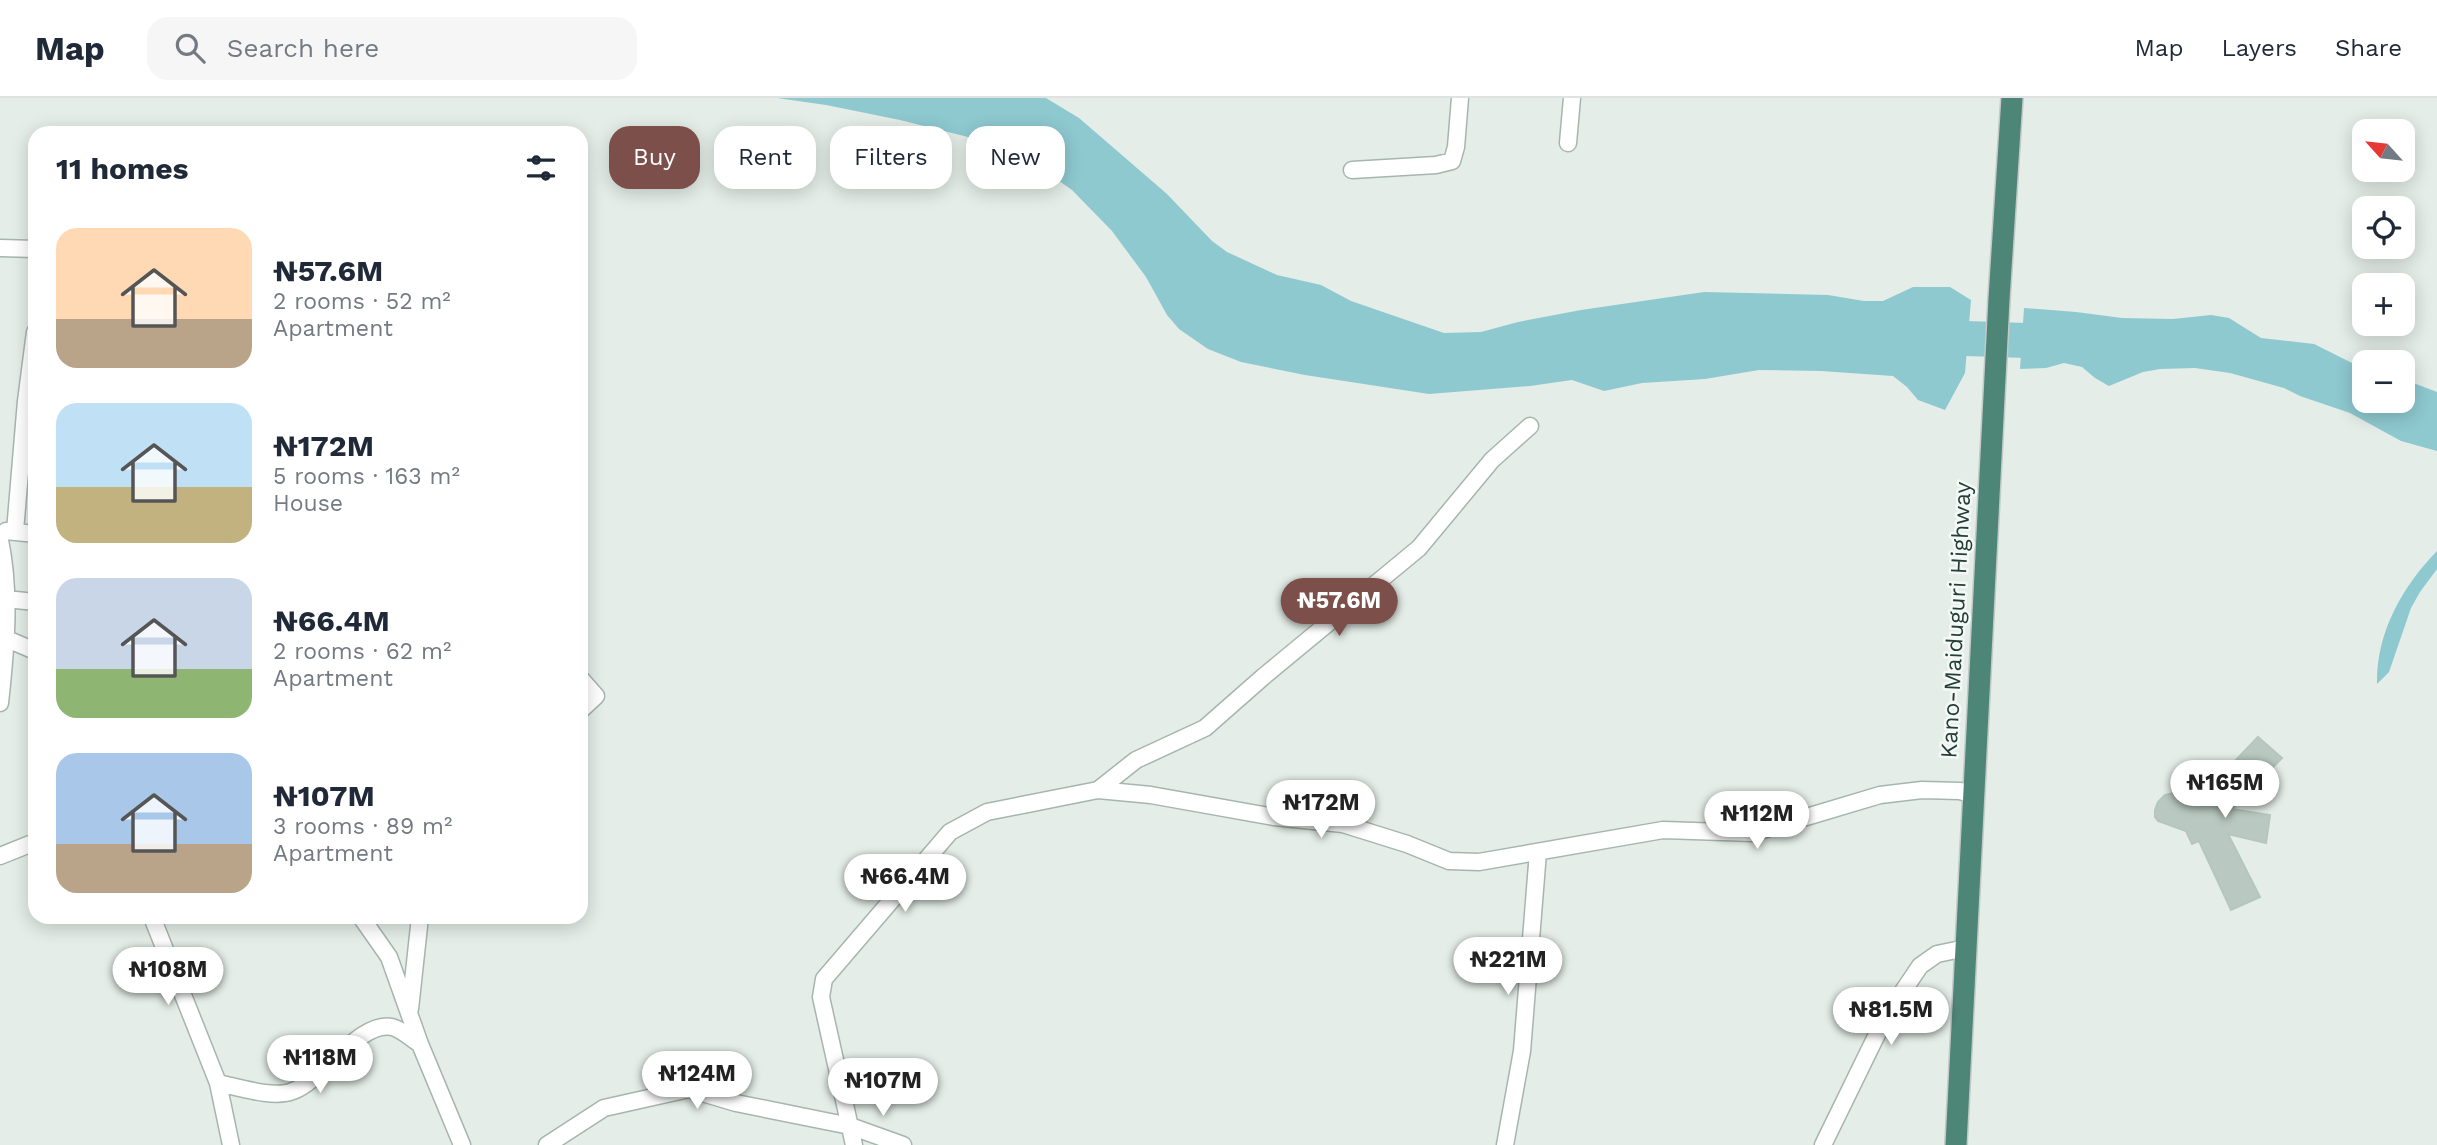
<!DOCTYPE html>
<meta charset="utf-8">
<style>
body{margin:0;font-family:"Work Sans",sans-serif;background:#f6f6f7;color:#1f2937;height:100vh;display:flex;flex-direction:column;font-size:26px;white-space:nowrap}
*{box-sizing:border-box;margin:0}
p{font-size:23px;color:#747a83}
.icon{flex:none;width:38px;height:38px;fill:none;stroke:currentColor;stroke-width:2;stroke-linecap:round;stroke-linejoin:round}
.map{position:relative;flex:1;overflow:hidden}
.panel{position:absolute;left:28px;top:28px;width:560px;height:798px;display:flex;flex-direction:column;background:#fff;border-radius:21px;box-shadow:0 4px 18px #0003}
.panel>*{flex:none}
.guide{position:absolute;left:609px;top:28px;width:665px;height:63px;display:flex;gap:14px}
.needle{width:46px;rotate:297deg}
.tools{position:absolute;left:2352px;top:21px;display:grid;gap:14px}
.tools a{display:grid;place-items:center;width:63px;height:63px;border-radius:14px;background:#fff;box-shadow:0 4px 18px #0003;font-size:35px}
.price{position:absolute;translate:-50% -60px;padding:0 16px;border-radius:24px;background:#fff;color:#222;font-size:23px;line-height:46px;filter:drop-shadow(0 2px 4px #0008)}
.price::after{content:'';position:absolute;left:50%;top:42px;width:21px;height:16px;margin-left:-10px;background:inherit;clip-path:polygon(0 0,100% 0,50% 100%)}
.price.active{background:#7c4f4a;color:#fff}
ul{padding:0;list-style:none}
li{display:flex;align-items:center;gap:21px;height:175px;padding:0 28px}
li span{display:grid;place-items:center;flex:none;width:196px;height:140px;border-radius:21px;color:#555}
li>.icon{margin-inline-start:auto}
span .icon{width:84px;height:84px;fill:#fffc;stroke-width:1}
li b{font-size:30px}
h2{display:flex;justify-content:space-between;align-items:center;height:84px;padding:0 28px;font-size:30px}
.chip{padding:0 24px;border-radius:21px;background:#fff;box-shadow:0 4px 18px #0003;font-size:24px;line-height:63px}
.chip.active{background:#7c4f4a;color:#fff}
header{display:flex;align-items:center;gap:42px;box-sizing:border-box;height:98px;padding:0 35px;background:#fff;border-bottom:2px solid #e0e1e3}
header strong{font-size:33px}
nav{display:flex;gap:38px;margin-inline-start:auto;font-size:24px}
.search{width:490px;height:63px;background:#f6f6f7;display:flex;align-items:center;gap:18px;box-sizing:border-box;padding:0 24px;border-radius:21px;color:#747a83;font-size:26px}
.map>svg:first-child{display:block}
.water{fill:#8ec9d0}
.lines{fill:none;stroke-linecap:round;stroke-linejoin:round}
.river{stroke:#8ec9d0;stroke-width:35}
.building{fill:#b9c8c1;stroke:#b6c6bf;stroke-width:2}
.minor-casing{stroke:#a7b5af;stroke-width:19}
.trunk-casing{stroke:#c2c9c7;stroke-width:24}
.minor{stroke:#fff;stroke-width:16}
.trunk{stroke:#4d8576;stroke-width:21}
.labels{text-anchor:middle;dominant-baseline:central;stroke-width:5;stroke-linejoin:round;paint-order:stroke}
.street-label{font-size:23px;fill:#243e36;stroke:#f4f9f7}
</style>
<header>
<strong>Map</strong>
<div class="search"><svg class="icon" aria-label="search" viewBox="0 0 24 24"><circle cx="10" cy="10" r="6"/><path d="M15 15l6 6"/></svg>Search here</div>
<nav><a>Map</a><a>Layers</a><a>Share</a></nav>
</header>
<div class="map">
<svg width="2437" height="1047" viewBox="0 0 2437 1047">
<rect width="100%" height="100%" fill="#e4ede8"/>
<path class="water" d="M777 0H1046L1079 20 1167 96 1212 143 1227 154 1277 177 1321 187 1351 203 1444 235 1481 234 1518 224 1581 212 1704 194 1828 197 1864 203H1883L1913 189H1950L1971 202 1965 275 1945 312 1918 302 1907 289 1893 278 1821 273 1759 272 1705 281 1642 285 1604 293 1572 282 1530 288 1429 296 1305 277 1241 264 1208 251 1179 231 1167 217 1146 179 1112 133 1072 92 1035 66 976 41 900 22 826 7Z
M2024 210 2076 214 2122 220 2173 221 2211 217 2229 220 2261 240 2314 246 2364 271V303H2403V281L2437 294V353L2401 343 2350 315 2300 298 2284 290 2230 275 2195 270 2160 271 2143 274 2109 288 2095 280 2082 269 2064 265 2046 270 2020 271Z
M2437 453V471L2420 494 2411 510 2389 574 2377 586C2376 535 2402 489 2437 453Z"/>
<g class="lines">
<path class="river" d="M1921 239 2068 244"/>
</g>
<path class="building" d="M2258 639 2282 660 2232 711 2270 717 2266 745 2228 736 2260 799 2231 812 2199 743 2192 746 2186 733 2158 723 2155 719V712L2158 704 2165 697 2174 695 2194 699 2201 690 2208 691Z"/>
<g class="lines">
<g class="minor-casing">
<path id="minor" d="M1568 45 1572 0
M1352 72 1436 67 1452 63 1456 49 1460 0
M0 150 35 151
M6 433 35 436
M15 433 26 303 35 234
M0 442C11 496 6 550 0 605
M6 501 35 504
M0 541H7L35 553
M581 581 596 598 581 612
M1098 692 1136 662 1205 630 1263 579 1419 450 1492 362 1530 328
M0 758 35 744
M152 819 218 985 231 1047
M361 819 389 859 420 946 462 1047
M410 911 420 819
M218 985C238 989 274 1001 293 993 323 982 360 922 392 929 401 931 412 941 420 946
M547 1047 604 1010 689 991 736 1005 850 1028 903 1047
M854 1047 821 899 824 881 950 734 987 714 1098 692 1151 697 1274 719 1343 726 1407 746 1449 763 1479 764 1663 732 1753 735 1880 697 1922 692 1960 693 1974 697
M1505 1047 1522 953 1538 754
M1823 1047 1885 920 1920 868 1937 856 1966 850"/>
</g>
<g class="trunk-casing">
<path id="trunk" d="M1956 1047 1999 201 2012 0"/>
</g>
<use href="#minor" class="minor"/>
<use href="#trunk" class="trunk"/>
</g>
<g class="labels">
<g class="street-label">
<text transform="translate(1956 522) rotate(-87)">Kano-Maiduguri Highway</text>
</g>
</g>
</svg>
<div class="tools">
<a><svg class="needle" viewBox="-14 -14 28 28"><path d="M0-13l5 13h-10z" fill="#e53935"/><path d="M0 13l5-13h-10z" fill="#747a83"/></svg></a>
<a><svg class="icon" aria-label="locate" viewBox="0 0 24 24"><circle cx="12" cy="12" r="6"/><path d="M12 2v4M12 18v4M2 12h4M18 12h4"/></svg></a>
<a>+</a>
<a>−</a>
</div>
<b class="price active" style="left:1339px;top:540px">₦57.6M</b>
<b class="price" style="left:2225px;top:722px">₦165M</b>
<b class="price" style="left:1321px;top:742px">₦172M</b>
<b class="price" style="left:1757px;top:753px">₦112M</b>
<b class="price" style="left:905px;top:816px">₦66.4M</b>
<b class="price" style="left:1508px;top:899px">₦221M</b>
<b class="price" style="left:168px;top:909px">₦108M</b>
<b class="price" style="left:1891px;top:949px">₦81.5M</b>
<b class="price" style="left:320px;top:997px">₦118M</b>
<b class="price" style="left:697px;top:1013px">₦124M</b>
<b class="price" style="left:883px;top:1020px">₦107M</b>
<div class="guide">
<a class="chip active">Buy</a>
<a class="chip">Rent</a>
<a class="chip">Filters</a>
<a class="chip">New</a>
</div>
<section class="panel">
<h2>11 homes<svg class="icon" aria-label="filters" viewBox="0 0 24 24"><path d="M4 7h16M4 17h16"/><circle cx="9" cy="7" r="2"/><circle cx="15" cy="17" r="2"/></svg></h2>
<ul>
<li><span style="background:linear-gradient(#ffd9b3 65%,#b9a48a 0)"><svg class="icon" aria-label="home" viewBox="0 0 24 24"><path d="M3 11l9-7 9 7M6 9v11h12V9"/></svg></span><div><b>₦57.6M</b><p>2 rooms · 52 m²</p><p>Apartment</p></div></li>
<li><span style="background:linear-gradient(#bfe0f5 60%,#c2b280 0)"><svg class="icon" aria-label="home" viewBox="0 0 24 24"><path d="M3 11l9-7 9 7M6 9v11h12V9"/></svg></span><div><b>₦172M</b><p>5 rooms · 163 m²</p><p>House</p></div></li>
<li><span style="background:linear-gradient(#c9d6e8 65%,#8fb573 0)"><svg class="icon" aria-label="home" viewBox="0 0 24 24"><path d="M3 11l9-7 9 7M6 9v11h12V9"/></svg></span><div><b>₦66.4M</b><p>2 rooms · 62 m²</p><p>Apartment</p></div></li>
<li><span style="background:linear-gradient(#a9c7e8 65%,#b9a48a 0)"><svg class="icon" aria-label="home" viewBox="0 0 24 24"><path d="M3 11l9-7 9 7M6 9v11h12V9"/></svg></span><div><b>₦107M</b><p>3 rooms · 89 m²</p><p>Apartment</p></div></li>
</ul>
</section>
</div>
